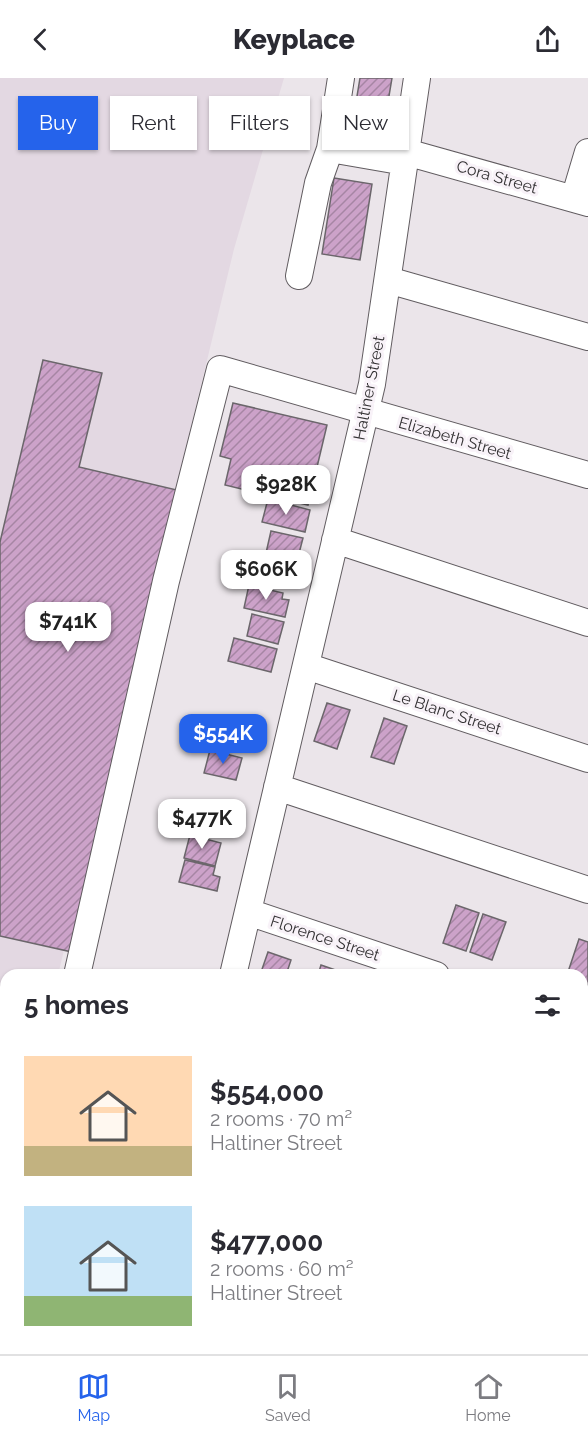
<!DOCTYPE html>
<meta charset="utf-8">
<style>
body{margin:0;font-family:Raleway,sans-serif;background:#f7f7f7;color:#2b2b33;height:100vh;display:flex;flex-direction:column;font-size:22px;white-space:nowrap}
*{box-sizing:border-box;margin:0}
p{font-size:20px;color:#7c7c81}
.icon{flex:none;width:33px;height:33px;fill:none;stroke:currentColor;stroke-width:2;stroke-linecap:round;stroke-linejoin:round}
.map{position:relative;flex:1;overflow:hidden}
.details{position:absolute;left:0px;top:891px;width:588px;height:386px;display:flex;flex-direction:column;background:#fff;border-radius:18px 18px 0 0;box-shadow:0 2px 4px #0004}
.details>*{flex:none}
.hud{position:absolute;left:18px;top:18px;width:552px;height:54px;display:flex;gap:12px}
.price{position:absolute;translate:-50% -51px;padding:0 14px;border-radius:12px;background:#fff;color:#222;font-size:20px;line-height:39px;filter:drop-shadow(0 2px 3px #0008)}
.price::after{content:'';position:absolute;left:50%;top:36px;width:18px;height:14px;margin-left:-9px;background:inherit;clip-path:polygon(0 0,100% 0,50% 100%)}
.price.on{background:#2563eb;color:#fff}
ul{padding:0;list-style:none}
li{display:flex;align-items:center;gap:18px;height:150px;padding:0 24px}
li span{display:grid;place-items:center;flex:none;width:168px;height:120px;border-radius:0px;color:#555}
li>.icon{margin-inline-start:auto}
span .icon{width:72px;height:72px;fill:#fffc;stroke-width:1}
li b{font-size:26px}
h2{display:flex;justify-content:space-between;align-items:center;height:72px;padding:0 24px;font-size:26px}
.pill{padding:0 21px;border-radius:0px;background:#fff;box-shadow:0 2px 4px #0004;font-size:21px;line-height:54px}
.pill.on{background:#2563eb;color:#fff}
header{display:flex;justify-content:space-between;align-items:center;height:78px;padding:0 24px;background:#fff;font-size:27px;font-weight:800}
.tab-bar{display:flex;justify-content:space-around;align-items:center;height:84px;border-top:2px solid #e1e1e2;background:#fff;font-size:16px;color:#7c7c81}
.tab-bar a{display:grid;justify-items:center;gap:3px}
.tab-bar .on{color:#2563eb}
.map>svg:first-child{display:block}
.built{fill:#e3d8e2}
.building{fill:url(#building-hatch);stroke:#6b666b;stroke-width:1.5}
.lines{fill:none;stroke-linecap:round;stroke-linejoin:round}
.minor-casing{stroke:#615c60;stroke-width:28}
.minor{stroke:#fff;stroke-width:26}
.labels{text-anchor:middle;dominant-baseline:central;stroke-width:6;stroke-linejoin:round;paint-order:stroke}
.street-label{font-size:16px;fill:#333133;stroke:#f8f2f8}
</style>
<header><svg class="icon" aria-label="back" viewBox="0 0 24 24"><path d="M15 5l-7 7 7 7"/></svg>Keyplace<svg class="icon" aria-label="share" viewBox="0 0 24 24"><path d="M12 15V3M7 8l5-5 5 5M5 13v7h14v-7"/></svg></header>
<div class="map">
<svg width="588" height="1276" viewBox="0 0 588 1276">
<defs>
<pattern id="building-hatch" width="6" height="6" patternUnits="userSpaceOnUse" patternTransform="scale(1.5)"><rect width="6" height="6" fill="#cca2c9"/><path d="M-1 1l2-2M0 6l6-6M5 7l2-2" fill="none" stroke="#a685a4"/></pattern>
</defs>
<rect width="100%" height="100%" fill="#ebe5ea"/>
<path class="built" d="M0 0H284L234 171 58 897H6V1114L0 1139Z"/>
<path class="building" d="M360 0H392L381 66 350 61Z
M334 100 372 106 360 182 322 176Z
M43 282 102 295 79 389 181 413 72 874 0 858V464Z
M233 325 327 347 308 427 225 407 231 381 220 378Z
M268 421 310 432 305 454 262 444Z
M271 453 303 460 297 483 266 475Z
M249 507 283 515 282 521 289 522 285 539 244 530Z
M252 536 284 544 278 566 247 558Z
M234 560 277 571 271 594 228 583Z
M327 625 350 632 337 671 314 663Z
M384 640 407 648 394 686 371 679Z
M224 643 256 651 250 674 219 666Z
M210 672 242 680 236 702 204 695Z
M192 725 236 736 230 759 186 748Z
M190 757 221 765 215 788 184 780Z
M185 782 215 789 213 797 220 799 217 813 179 804Z
M456 827 479 835 466 873 443 865Z
M483 836 506 844 492 882 470 874Z
M579 861 588 864V907L582 905V897H567Z
M268 874 291 882 286 897H260Z
M321 887 344 895 343 897H318Z"/>
<g class="lines">
<g class="minor-casing">
<path id="minor" d="M341 0 330 71 405 84
M406 74 588 125
M574 121 588 74
M299 198 318 105 330 71
M388 202 588 259
M335 462 588 545
M306 588 588 681
M277 709 588 812
M248 834 436 897
M77 897 166 503 220 291 588 397
M233 897 372 306 417 0
M582 946 588 948
M582 1078 588 1080
M582 1211 588 1213
M0 1220 6 1199
M359 1270 375 1276
M144 1276 146 1270"/>
</g>
<use href="#minor" class="minor"/>
</g>
<g class="labels">
<g class="street-label">
<text transform="translate(497 99) rotate(16)">Cora Street</text>
<text transform="translate(369 310) rotate(-79)">Haltiner Street</text>
<text transform="translate(455 360) rotate(16)">Elizabeth Street</text>
<text transform="translate(447 634) rotate(18)">Le Blanc Street</text>
<text transform="translate(325 860) rotate(18)">Florence Street</text>
</g>
</g>
</svg>
<b class="price" style="left:286px;top:438px">$928K</b>
<b class="price" style="left:266px;top:523px">$606K</b>
<b class="price" style="left:68px;top:575px">$741K</b>
<b class="price on" style="left:223px;top:687px">$554K</b>
<b class="price" style="left:202px;top:772px">$477K</b>
<div class="hud">
<a class="pill on">Buy</a>
<a class="pill">Rent</a>
<a class="pill">Filters</a>
<a class="pill">New</a>
</div>
<section class="details">
<h2>5 homes<svg class="icon" aria-label="filters" viewBox="0 0 24 24"><path d="M4 7h16M4 17h16"/><circle cx="9" cy="7" r="2"/><circle cx="15" cy="17" r="2"/></svg></h2>
<ul>
<li><span style="background:linear-gradient(#ffd9b3 75%,#c2b280 0)"><svg class="icon" aria-label="home" viewBox="0 0 24 24"><path d="M3 11l9-7 9 7M6 9v11h12V9"/></svg></span><div><b>$554,000</b><p>2 rooms · 70 m²</p><p>Haltiner Street</p></div></li>
<li><span style="background:linear-gradient(#bfe0f5 75%,#8fb573 0)"><svg class="icon" aria-label="home" viewBox="0 0 24 24"><path d="M3 11l9-7 9 7M6 9v11h12V9"/></svg></span><div><b>$477,000</b><p>2 rooms · 60 m²</p><p>Haltiner Street</p></div></li>
</ul>
</section>
</div>
<nav class="tab-bar">
<a class="on"><svg class="icon" aria-label="map" viewBox="0 0 24 24"><path d="M3 6l6-2 6 2 6-2v14l-6 2-6-2-6 2zM9 4v14M15 6v14"/></svg>Map</a>
<a><svg class="icon" aria-label="saved" viewBox="0 0 24 24"><path d="M7 4h10v16l-5-4-5 4z"/></svg>Saved</a>
<a><svg class="icon" aria-label="home" viewBox="0 0 24 24"><path d="M3 11l9-7 9 7M6 9v11h12V9"/></svg>Home</a>
</nav>
